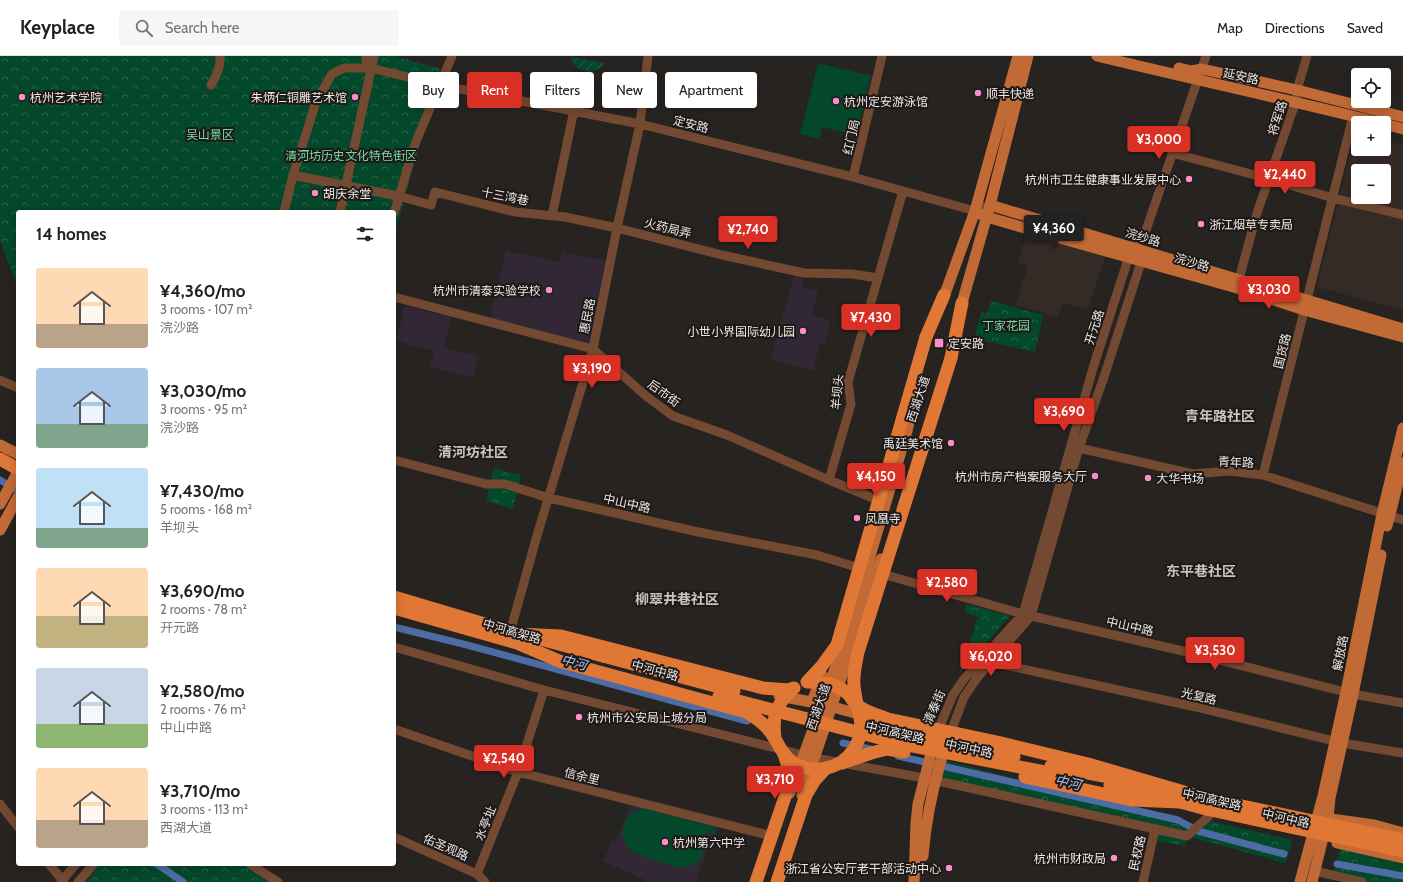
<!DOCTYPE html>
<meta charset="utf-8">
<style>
body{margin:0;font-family:Cabin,"Noto Sans SC",sans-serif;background:#f6f6f6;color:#222;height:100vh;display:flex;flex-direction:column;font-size:15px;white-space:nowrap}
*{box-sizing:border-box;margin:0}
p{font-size:13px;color:#767676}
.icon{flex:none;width:22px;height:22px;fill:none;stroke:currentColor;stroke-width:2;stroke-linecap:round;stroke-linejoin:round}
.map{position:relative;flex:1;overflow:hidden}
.details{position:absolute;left:16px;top:154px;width:380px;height:656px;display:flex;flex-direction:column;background:#fff;border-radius:4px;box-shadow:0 2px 10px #0003}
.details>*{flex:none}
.banner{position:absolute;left:408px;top:16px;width:380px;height:36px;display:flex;gap:8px}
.buttons{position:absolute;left:1351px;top:12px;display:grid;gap:8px}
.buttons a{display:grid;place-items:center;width:40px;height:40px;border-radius:4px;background:#fff;box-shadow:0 2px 10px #0003;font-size:20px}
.price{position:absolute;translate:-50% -34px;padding:0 9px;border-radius:4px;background:#d93025;color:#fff;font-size:13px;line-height:26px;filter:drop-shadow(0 1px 2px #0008)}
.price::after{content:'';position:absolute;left:50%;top:24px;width:12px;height:9px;margin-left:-6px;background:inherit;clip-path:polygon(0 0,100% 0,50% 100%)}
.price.active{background:#222;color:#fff}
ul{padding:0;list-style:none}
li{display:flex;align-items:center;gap:12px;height:100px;padding:0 20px}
li span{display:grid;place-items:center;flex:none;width:112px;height:80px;border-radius:4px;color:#555}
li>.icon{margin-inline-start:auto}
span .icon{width:48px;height:48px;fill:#fffc;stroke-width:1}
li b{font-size:17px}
h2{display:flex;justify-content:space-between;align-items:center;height:48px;padding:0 20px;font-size:17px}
.chip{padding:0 14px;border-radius:4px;background:#fff;box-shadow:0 2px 10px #0003;font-size:14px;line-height:36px}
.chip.active{background:#d93025;color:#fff}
header{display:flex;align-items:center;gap:24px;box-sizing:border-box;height:56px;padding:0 20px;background:#fff;border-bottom:1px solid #e0e0e0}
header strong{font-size:19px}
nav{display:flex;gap:22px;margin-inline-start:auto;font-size:14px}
.search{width:280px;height:36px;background:#f6f6f6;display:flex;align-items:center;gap:10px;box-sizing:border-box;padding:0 14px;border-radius:4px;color:#767676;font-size:15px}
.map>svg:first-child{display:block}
.built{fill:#352b26;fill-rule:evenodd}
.education{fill:#312735}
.park{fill:url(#park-crowns)}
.garden{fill:url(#garden-furrows)}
.pitch{fill:#04482b}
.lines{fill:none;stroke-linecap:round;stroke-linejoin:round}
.canal{stroke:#4c6ca3;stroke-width:7}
.minor{stroke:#744931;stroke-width:9}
.major{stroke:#c26a36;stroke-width:11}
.highway{stroke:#e17735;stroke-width:13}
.highway-bridge{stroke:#e17735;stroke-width:13}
.poi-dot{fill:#f98fca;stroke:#1e1917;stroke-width:1.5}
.labels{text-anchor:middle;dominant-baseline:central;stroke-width:4;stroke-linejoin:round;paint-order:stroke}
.street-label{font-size:12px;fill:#ece8e7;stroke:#1e1917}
.poi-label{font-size:12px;fill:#ece8e7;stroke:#1e1917;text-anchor:start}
.park-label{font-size:12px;fill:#75daa4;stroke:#1e1917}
.water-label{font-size:13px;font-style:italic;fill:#a7c4f3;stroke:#1e1917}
.quarter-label{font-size:14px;font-weight:bold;fill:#cac4c1;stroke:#1e1917}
</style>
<header>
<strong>Keyplace</strong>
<div class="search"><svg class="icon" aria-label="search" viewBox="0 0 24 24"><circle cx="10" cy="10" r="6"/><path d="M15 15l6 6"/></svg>Search here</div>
<nav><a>Map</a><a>Directions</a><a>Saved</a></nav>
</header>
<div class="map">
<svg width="1403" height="826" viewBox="0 0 1403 826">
<defs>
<pattern id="park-crowns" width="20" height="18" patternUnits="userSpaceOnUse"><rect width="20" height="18" fill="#04482b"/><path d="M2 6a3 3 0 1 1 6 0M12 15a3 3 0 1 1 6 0" fill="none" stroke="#29624a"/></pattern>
<pattern id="garden-furrows" width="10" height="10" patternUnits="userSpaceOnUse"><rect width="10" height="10" fill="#04482b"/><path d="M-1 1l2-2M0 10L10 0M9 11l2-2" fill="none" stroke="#29624a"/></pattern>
</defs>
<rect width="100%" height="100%" fill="#272321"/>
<path class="built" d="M1356 77H1358V93H1384V84L1403 89V254L1317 231ZM1358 115H1384V141H1358Z
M1028 173 1107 196 1088 253 1063 247 1057 261 1015 249 1028 210 1018 206Z"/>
<path class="education" d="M506 195 560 206 562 196 607 205 590 288 490 262Z
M794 220 804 222 802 230 818 235 812 259 831 264 825 287H820L813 315 771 303Z
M404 250 451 261 444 292 479 300 473 322 430 311 434 295 396 285Z
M631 747 719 769 713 789 709 788 696 826H644L645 824 603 805 612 786 615 787Z"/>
<path class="park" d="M0 0H394L441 13 406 137 394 182V156H18V232L0 184Z
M991 245 1043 259 1035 296 976 283 975 280 981 256 987 258Z
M494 412 521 419 513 453 486 445Z
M967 548 1010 560 959 618 978 561 964 556Z
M943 704 1178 764 1192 775 1205 764 1292 784 1286 807 1187 780 1185 790 1152 784 1155 773 935 725Z
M1340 793 1403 808V826H1363L1333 819Z
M100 808H245L269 826H86Z"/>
<path class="garden" d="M571 1 605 7C597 20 572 16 571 1Z"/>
<path class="pitch" d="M818 7 871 20 856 79 822 71 819 83 800 78Z
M641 752 716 771 714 778 706 776C707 796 701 813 678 811 659 805 617 800 623 772 625 762 632 756 641 752Z"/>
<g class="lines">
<path class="canal" d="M0 424 18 435
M394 571 467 589 747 665
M843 687 874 694
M898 700 1178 764 1198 775 1284 798
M157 808 183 826
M1337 808 1403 820"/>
<path class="minor" d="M366 0V5L371 12
M211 29C216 21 221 10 220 0
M1172 97 1270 123 1333 142 1403 159
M293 119 398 140 431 149 435 136 515 156 565 161 617 172 722 199 804 217 852 218 878 222
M853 121 882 0
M284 156 293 119 316 46 332 18 344 12H371L439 29 640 68 853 121 975 155 990 149
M340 156 374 0
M394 157 415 88 452 0
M552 160 574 54
M1239 223 1257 157 1296 45 1297 34 1307 0
M394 241 593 293 646 340 673 360 727 379 829 424 878 444
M0 324 18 332
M1079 392 1193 418 1229 415 1263 419 1403 464
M394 404 486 428H505L549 442 698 476 817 499 856 511
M1263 419 1353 60
M829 424 851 348 848 326 903 135
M879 517 1023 558 1200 599 1353 638 1403 647
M509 580 536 483 593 293 617 172 640 68 648 0
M394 591 544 634 815 702 924 722 1187 780 1210 759
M991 606 1196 651 1342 687 1403 697
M394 673 518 716 768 779
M936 679 953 639 964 623 1023 558 1093 312 1132 191 1145 177 1206 0
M949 681 964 641 977 622 1031 560 1079 392 1103 324 1143 200
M0 748 18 771
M394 781 477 818 485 826
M49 808 64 826
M250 808 278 826
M1315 815 1362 826
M477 818 518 716 544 634
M61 826 76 808
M78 826 94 808
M1143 826 1155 773"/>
<path class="major" d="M1097 0C1191 23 1286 43 1380 67
M1179 12 1191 15 1202 13 1297 34 1403 61
M1384 68 1403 73
M990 149 1403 273
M980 158 987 161 1028 173 1237 232 1304 254 1403 281
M942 246 975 155 1018 0
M960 254 990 149 1028 0
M0 389 18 398
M0 448 18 416
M1387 470 1403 407
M0 474 18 441
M779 640 822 648 866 660
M812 646 822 619
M790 737 845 585 907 375 913 347
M802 739 881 503
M1324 762 1374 769 1403 777
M1337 787 1403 802
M923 800C926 762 934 725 946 688
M914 826 916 767 918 748 934 686
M1300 826 1323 740 1346 636 1382 458 1403 372
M1312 826 1328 762 1330 742 1353 638 1381 499"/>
<path class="highway" d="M926 281 944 239
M951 302 962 247
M0 403 18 413
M533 581 603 600
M1051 710 1125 724
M1110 729 1140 735 1206 753
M1174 734 1209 743
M1346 772 1403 784
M756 826 787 735 789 714 784 698
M777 826 806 739 815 724 826 712"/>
<path class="highway-bridge" d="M394 541 518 578 561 580 763 632 788 634 794 632
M394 552 517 587 559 605 746 656C759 664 767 669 775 683 780 691 783 699 791 705 800 712 814 715 826 712 848 708 865 685 860 662 858 651 855 641 854 629 853 619 856 606 858 596L951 302
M603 600 734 635
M807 626C822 626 837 627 848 638 851 641 853 646 856 648 865 656 878 659 888 663L997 686 1088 708 1184 736
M807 626 821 611 837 589 926 281
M719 640 903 688 1050 717
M875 672 1014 701
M775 682C772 659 776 648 794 632
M842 707 871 697 887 693 904 696
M1025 721 1132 744 1180 746
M1209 743 1346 772
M1206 753 1403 795"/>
</g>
<g class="poi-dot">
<circle cx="978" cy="37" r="4"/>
<circle cx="22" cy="41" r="4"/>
<circle cx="355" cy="41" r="4"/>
<circle cx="836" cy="45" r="4"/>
<circle cx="1189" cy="123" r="4"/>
<circle cx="315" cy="137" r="4"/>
<circle cx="1201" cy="168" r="4"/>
<circle cx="549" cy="234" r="4"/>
<circle cx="803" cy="275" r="4"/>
<rect x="934" y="282" width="10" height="10" rx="2"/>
<circle cx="951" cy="387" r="4"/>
<circle cx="1095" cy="420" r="4"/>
<circle cx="1148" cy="422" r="4"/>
<circle cx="857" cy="462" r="4"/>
<circle cx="579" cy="661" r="4"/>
<circle cx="665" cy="786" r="4"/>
<circle cx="1114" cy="802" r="4"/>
<circle cx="949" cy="812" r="4"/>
</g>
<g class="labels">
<g class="street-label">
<text transform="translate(1241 20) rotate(12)">延安路</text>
<text transform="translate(1277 62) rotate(-72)">将军路</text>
<text transform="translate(691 68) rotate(14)">定安路</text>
<text transform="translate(851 81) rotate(-77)">红门局</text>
<text transform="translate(505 140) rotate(11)">十三湾巷</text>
<text transform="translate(668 172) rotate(14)">火药局弄</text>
<text transform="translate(1143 181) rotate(17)">浣纱路</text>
<text transform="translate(1192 206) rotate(16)">浣沙路</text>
<text transform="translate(587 260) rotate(-79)">惠民路</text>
<text transform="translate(1094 271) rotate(-72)">开元路</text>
<text transform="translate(1282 295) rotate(-76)">国货路</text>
<text transform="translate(837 336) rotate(-85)">羊坝头</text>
<text transform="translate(664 337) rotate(36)">后市街</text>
<text transform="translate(918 343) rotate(-72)">西湖大道</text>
<text transform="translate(1236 406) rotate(2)">青年路</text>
<text transform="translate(627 447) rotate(13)">中山中路</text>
<text transform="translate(1130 570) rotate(13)">中山中路</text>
<text transform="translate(512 575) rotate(16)">中河高架路</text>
<text transform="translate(1340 597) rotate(-79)">解放路</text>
<text transform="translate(655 614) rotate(15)">中河中路</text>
<text transform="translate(1199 640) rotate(13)">光复路</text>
<text transform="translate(818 651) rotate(-71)">西湖大道</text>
<text transform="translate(934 651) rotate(-66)">清泰街</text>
<text transform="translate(895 676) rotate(13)">中河高架路</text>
<text transform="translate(969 692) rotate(12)">中河中路</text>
<text transform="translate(582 720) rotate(14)">信余里</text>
<text transform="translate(1212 743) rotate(13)">中河高架路</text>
<text transform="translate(1286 762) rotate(13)">中河中路</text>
<text transform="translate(485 767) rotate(-68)">水亭址</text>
<text transform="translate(446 791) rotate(24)">佑圣观路</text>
<text transform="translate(1137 797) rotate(-77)">民权路</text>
</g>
<g class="poi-label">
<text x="986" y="37">顺丰快递</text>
<text x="30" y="41">杭州艺术学院</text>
<text x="347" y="41" text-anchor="end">朱炳仁铜雕艺术馆</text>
<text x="844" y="45">杭州定安游泳馆</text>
<text x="1181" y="123" text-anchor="end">杭州市卫生健康事业发展中心</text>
<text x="323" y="137">胡庆余堂</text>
<text x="1209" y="168">浙江烟草专卖局</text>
<text x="541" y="234" text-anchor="end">杭州市清泰实验学校</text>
<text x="795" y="275" text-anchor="end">小世小界国际幼儿园</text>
<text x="948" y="287">定安路</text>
<text x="943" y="387" text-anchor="end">禹廷美术馆</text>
<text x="1087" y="420" text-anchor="end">杭州市房产档案服务大厅</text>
<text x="1156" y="422">大华书场</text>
<text x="865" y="462">凤凰寺</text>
<text x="587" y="661">杭州市公安局上城分局</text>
<text x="673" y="786">杭州第六中学</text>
<text x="1106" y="802" text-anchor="end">杭州市财政局</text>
<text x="941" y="812" text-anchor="end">浙江省公安厅老干部活动中心</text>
</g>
<g class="park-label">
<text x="210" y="78">吴山景区</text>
<text x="351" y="99">清河坊历史文化特色街区</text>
<text x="1006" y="269">丁家花园</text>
</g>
<g class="water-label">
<text transform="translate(574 606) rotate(15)">中河</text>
<text transform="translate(1068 726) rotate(13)">中河</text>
</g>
<g class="quarter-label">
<text x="1220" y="360">青年路社区</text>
<text x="473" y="396">清河坊社区</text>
<text x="1201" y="515">东平巷社区</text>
<text x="677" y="543">柳翠井巷社区</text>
</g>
</g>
</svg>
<div class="buttons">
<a><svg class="icon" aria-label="locate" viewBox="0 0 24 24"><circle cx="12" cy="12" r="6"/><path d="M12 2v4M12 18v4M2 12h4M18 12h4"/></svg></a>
<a>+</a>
<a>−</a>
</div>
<b class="price" style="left:1159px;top:104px">¥3,000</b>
<b class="price" style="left:1285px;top:139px">¥2,440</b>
<b class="price active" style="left:1054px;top:193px">¥4,360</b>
<b class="price" style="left:748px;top:194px">¥2,740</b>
<b class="price" style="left:1269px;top:254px">¥3,030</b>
<b class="price" style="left:871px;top:282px">¥7,430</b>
<b class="price" style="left:592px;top:333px">¥3,190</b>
<b class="price" style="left:1064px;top:376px">¥3,690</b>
<b class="price" style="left:876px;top:441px">¥4,150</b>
<b class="price" style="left:947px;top:547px">¥2,580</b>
<b class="price" style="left:1215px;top:615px">¥3,530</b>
<b class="price" style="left:991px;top:621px">¥6,020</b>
<b class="price" style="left:504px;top:723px">¥2,540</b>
<b class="price" style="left:775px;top:744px">¥3,710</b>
<div class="banner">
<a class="chip">Buy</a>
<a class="chip active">Rent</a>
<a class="chip">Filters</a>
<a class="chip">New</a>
<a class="chip">Apartment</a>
</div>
<section class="details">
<h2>14 homes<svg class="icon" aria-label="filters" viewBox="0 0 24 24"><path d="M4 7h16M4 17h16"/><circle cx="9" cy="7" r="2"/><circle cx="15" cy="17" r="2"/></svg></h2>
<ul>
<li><span style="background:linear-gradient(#ffd9b3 70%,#b9a48a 0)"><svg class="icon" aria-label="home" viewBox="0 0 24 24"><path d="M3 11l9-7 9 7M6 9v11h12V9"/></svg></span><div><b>¥4,360/mo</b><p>3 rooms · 107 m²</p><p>浣沙路</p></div></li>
<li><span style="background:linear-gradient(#a9c7e8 70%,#7fa58c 0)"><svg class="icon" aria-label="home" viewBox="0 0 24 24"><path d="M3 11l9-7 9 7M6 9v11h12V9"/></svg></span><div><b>¥3,030/mo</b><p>3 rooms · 95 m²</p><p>浣沙路</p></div></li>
<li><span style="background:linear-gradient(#bfe0f5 75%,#7fa58c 0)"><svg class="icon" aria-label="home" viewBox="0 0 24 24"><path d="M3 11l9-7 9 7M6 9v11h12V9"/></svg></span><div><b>¥7,430/mo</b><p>5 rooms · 168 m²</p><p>羊坝头</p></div></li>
<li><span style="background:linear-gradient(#ffd9b3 60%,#c2b280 0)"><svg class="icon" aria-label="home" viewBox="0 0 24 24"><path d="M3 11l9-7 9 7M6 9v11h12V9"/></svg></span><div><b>¥3,690/mo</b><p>2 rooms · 78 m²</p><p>开元路</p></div></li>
<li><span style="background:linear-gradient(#c9d6e8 70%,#8fb573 0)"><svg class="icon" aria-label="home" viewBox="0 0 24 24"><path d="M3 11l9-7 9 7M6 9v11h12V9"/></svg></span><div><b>¥2,580/mo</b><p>2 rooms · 76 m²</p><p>中山中路</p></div></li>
<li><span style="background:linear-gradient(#ffd9b3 65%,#b9a48a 0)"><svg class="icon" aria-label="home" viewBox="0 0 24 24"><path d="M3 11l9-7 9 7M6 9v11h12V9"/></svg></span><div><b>¥3,710/mo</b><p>3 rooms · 113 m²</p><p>西湖大道</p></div></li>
</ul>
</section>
</div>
